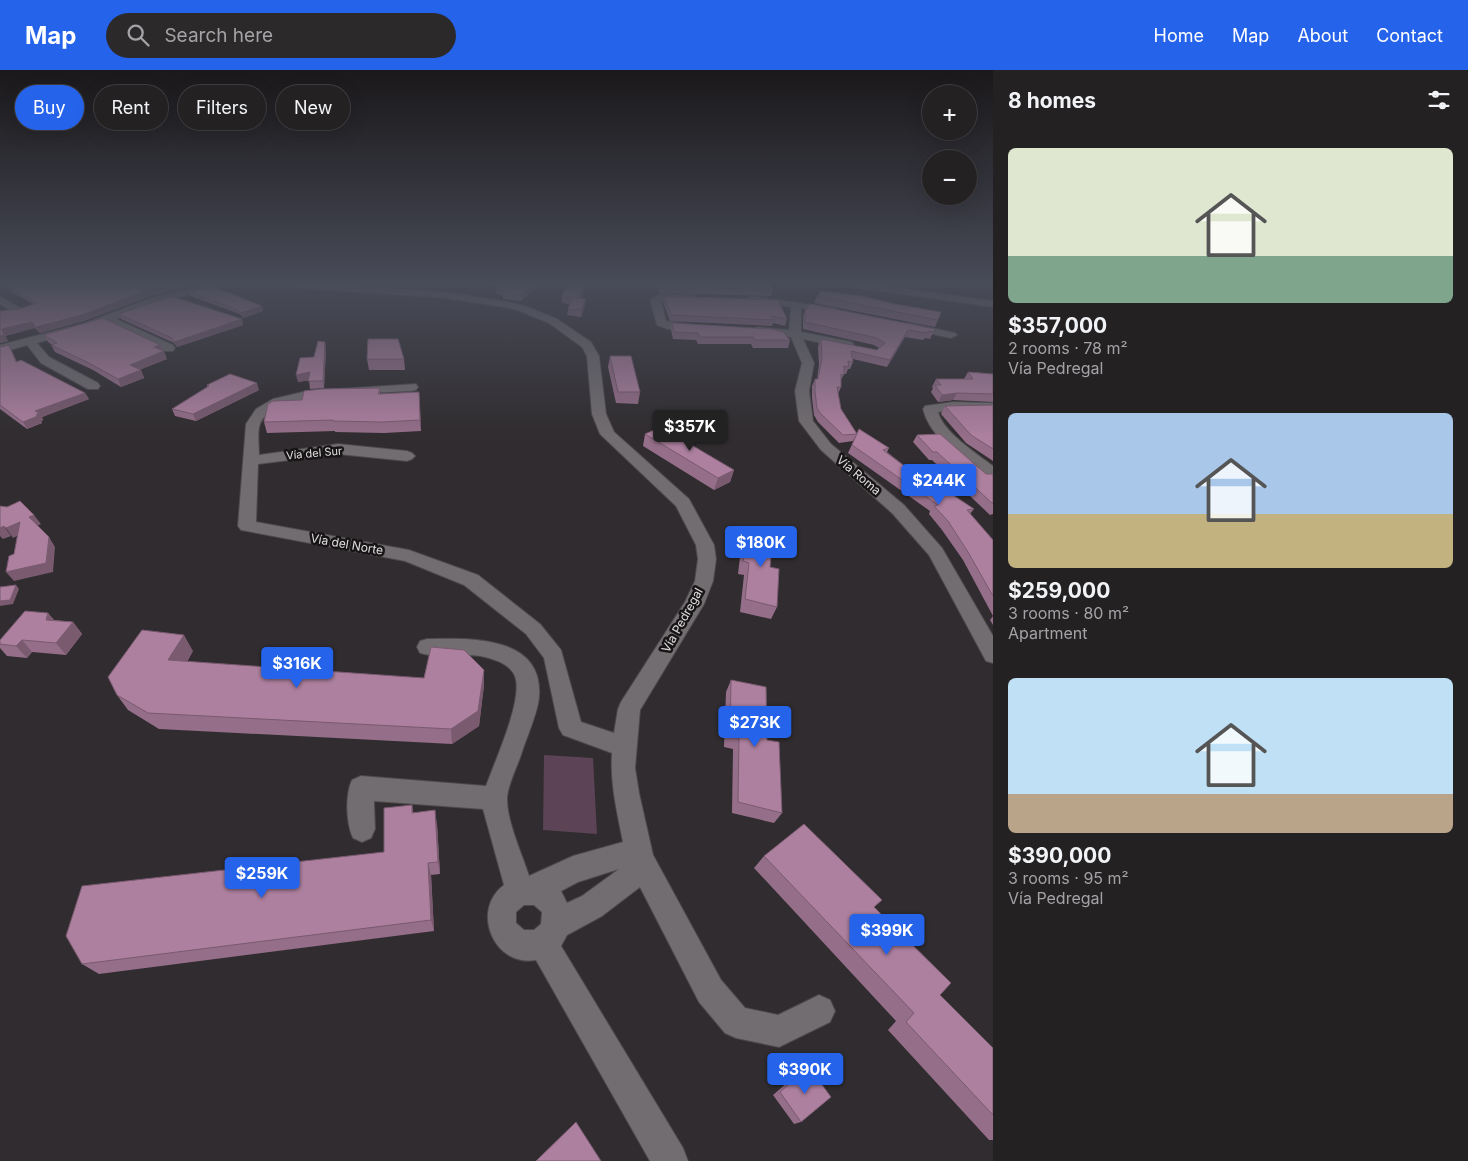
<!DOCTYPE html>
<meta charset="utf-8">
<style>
body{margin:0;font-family:Inter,sans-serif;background:#2c292b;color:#f1f3f6;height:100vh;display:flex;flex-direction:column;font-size:19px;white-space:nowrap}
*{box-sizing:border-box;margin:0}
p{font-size:16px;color:#a3a3a6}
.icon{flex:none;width:28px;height:28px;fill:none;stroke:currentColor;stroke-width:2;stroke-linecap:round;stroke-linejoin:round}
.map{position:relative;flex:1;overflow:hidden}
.panel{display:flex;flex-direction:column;background:#242123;width:475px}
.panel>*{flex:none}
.banner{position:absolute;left:15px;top:15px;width:475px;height:45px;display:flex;gap:10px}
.controls{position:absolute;left:922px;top:15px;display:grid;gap:10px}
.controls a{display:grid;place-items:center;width:55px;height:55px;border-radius:50%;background:#242123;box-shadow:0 5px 20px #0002,0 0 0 1px #413e41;font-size:25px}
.price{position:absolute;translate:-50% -42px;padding:0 11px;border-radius:5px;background:#2563eb;color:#fff;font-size:16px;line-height:32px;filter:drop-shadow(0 1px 2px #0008)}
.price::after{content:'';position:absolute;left:50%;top:30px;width:15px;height:11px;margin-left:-8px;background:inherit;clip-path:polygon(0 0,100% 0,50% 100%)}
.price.on{background:#222;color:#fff}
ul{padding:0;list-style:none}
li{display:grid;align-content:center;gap:10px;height:265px;padding:0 15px}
li span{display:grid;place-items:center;height:155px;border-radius:8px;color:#555}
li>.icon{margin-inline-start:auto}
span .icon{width:90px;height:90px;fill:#fffc;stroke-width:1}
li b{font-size:21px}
h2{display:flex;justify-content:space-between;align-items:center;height:60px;padding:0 15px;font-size:21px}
.chip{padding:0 18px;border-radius:22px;background:#242123;box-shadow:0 5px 20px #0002,0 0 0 1px #413e41;font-size:18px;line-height:45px}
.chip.on{background:#2563eb;color:#fff}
header{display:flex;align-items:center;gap:30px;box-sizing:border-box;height:70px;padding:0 25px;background:#2563eb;color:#fff}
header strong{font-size:24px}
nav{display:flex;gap:28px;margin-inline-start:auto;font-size:18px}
.search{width:350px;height:45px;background:#2c292b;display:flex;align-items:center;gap:12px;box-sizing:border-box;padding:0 18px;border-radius:28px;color:#a3a3a6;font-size:19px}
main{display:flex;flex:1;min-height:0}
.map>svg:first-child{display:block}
.green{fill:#5c4355}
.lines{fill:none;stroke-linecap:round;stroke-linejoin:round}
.minor-casing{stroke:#4c494b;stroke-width:2}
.minor{fill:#726d70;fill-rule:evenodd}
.wall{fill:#956e89}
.shaded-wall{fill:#795a6f}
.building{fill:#ad809f;stroke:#795a6f}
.labels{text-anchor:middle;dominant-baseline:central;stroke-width:5;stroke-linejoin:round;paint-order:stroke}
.far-street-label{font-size:11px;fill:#e0dedf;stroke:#171516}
.street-label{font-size:12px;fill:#e0dedf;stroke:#171516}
</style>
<header>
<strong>Map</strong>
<div class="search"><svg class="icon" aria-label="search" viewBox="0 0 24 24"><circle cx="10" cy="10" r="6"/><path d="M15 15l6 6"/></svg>Search here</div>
<nav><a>Home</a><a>Map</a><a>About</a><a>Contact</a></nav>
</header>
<main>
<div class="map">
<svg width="993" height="1091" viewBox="0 0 993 1091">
<rect width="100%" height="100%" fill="#302c2f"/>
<path class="green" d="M544 685 593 688 597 764 543 760Z"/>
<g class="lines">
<g class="minor-casing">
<path id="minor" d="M208 214H225L224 216 159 232 116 249 173 275 175 278 173 281H165L106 253 37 273 49 287 98 313 100 316 98 319H88L41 293 27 275 0 283V275L85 253 151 228Z
M280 214H327L445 222 504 231 525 236 557 249 591 272 599 286 606 344 614 362 689 429 714 475 716 489 713 511 704 534 640 640 635 698 639 723 653 785 721 910 745 938 778 945 819 925 830 930 835 941 830 952 779 977 736 968 725 963 699 932 640 817 602 846 567 865 561 876 683 1078 688 1091H650L536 890C494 898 470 840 504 815L483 739 374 731 375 759 371 768 362 772 353 768C346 753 345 725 352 710L361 706 486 716C495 691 521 634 516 610 513 594 494 589 480 586 461 583 439 589 420 583L417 577 420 571 427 569C469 568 544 565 539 627 538 642 526 669 521 685 517 697 507 717 507 729 507 752 522 784 529 806L573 786 623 772C617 742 610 713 612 683L563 665 559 658 544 588 526 564 464 515 405 491 241 460 238 456 246 354 256 339 273 329 307 321 416 314 418 317 416 320 411 321C381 323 271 323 260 354 257 362 259 375 259 385L338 374 407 381 412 383 415 386 412 389 407 391 338 384 258 394 256 452 409 480 478 505 540 554 561 580 581 652 614 663 618 639 621 632 685 532 695 511 698 489 696 475 676 436 600 364 592 344 587 286 582 277 549 253 517 240 504 237 445 228 285 217ZM619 799 582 826 567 833 561 821 578 812ZM524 835H534L542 842 541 854 534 860H524L516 853V842Z
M847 214H872L993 231V237L852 217Z
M661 224 694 225 695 227 694 229 690 230 661 231 666 251 701 256 703 258 701 260 667 259 657 255 650 230Z
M0 226 22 239 23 241 22 243H14L0 234Z
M751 226 834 238 839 241 834 244 801 238V262L852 272 854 275 848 279 803 269 814 293 809 321 813 351 831 374 904 435 942 478 993 566V593L986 591 929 485 892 443 821 380 799 351 795 321 802 293 791 267 758 263 752 260 758 257 789 260 791 237 747 231 746 229Z
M909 253 955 263 957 265 951 268 905 258 903 256 905 254Z
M953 332 993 333V341L962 340 938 342C943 362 976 383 993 396V408L987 406C965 390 930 369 923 339L925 336Z"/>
</g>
<use href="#minor" class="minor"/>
</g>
<path class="wall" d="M13 214H198L151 226 84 251 40 263 35 258 5 266 8 271 0 273 19 239 33 234 10 221 7 215Z
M488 214H540L521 231 503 229V225L496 224V218L497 217 488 216Z
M567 214H587L581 228 585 235 581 247 567 245 568 239 570 234 563 233V231H562V225L568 214Z
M656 214H770L773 220 771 226 659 223Z
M189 222 262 236 263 241 243 248 240 244 190 226Z
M664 226 787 249 785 256 773 253 772 256 670 251 663 232Z
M817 226 895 234 938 250 935 257 814 233Z
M805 240 935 259 930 269 925 268 923 270 905 267 887 297 853 289V292L850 299H848L846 304H844L841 310V317L838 324 841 339 857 364 853 371 839 373 818 352 814 345 812 328V316L815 309H817L819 295 818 276 821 269 877 280 879 278 874 275 803 259V246Z
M119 244 242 249 243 255 177 277 174 273 121 249Z
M672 253 790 270 788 278H753L751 274H698L696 270 673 269 671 260Z
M44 265 160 275 167 289 139 300H141L144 308 121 317 93 300 55 282 51 275H52L48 272Z
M0 277 12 281 17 292 85 323 89 329 42 347 43 350 41 351 42 353 27 359 0 339Z
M326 279 324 318 310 319 309 310 298 312 314 287Z
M610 286 640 322 638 334 616 333 608 297Z
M367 289H404L405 300H369Z
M968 302 993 304V332L953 330 938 332 931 322 933 318 932 317 936 309H964Z
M207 315 259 320 196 351 175 346 172 339 207 317Z
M380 318V324L419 322 421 361 384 363 335 362V361L267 363 264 352 302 330Z
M993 335V391L966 373 941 344 945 336Z
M859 359 889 378 887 382 915 404 974 439 970 444 993 470V546L963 490 942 460 929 444 930 441 848 383Z
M645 364 734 400 730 412 714 420 643 376Z
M917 365 986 404H993V444L990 445 932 390H929L913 372Z
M747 458 770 497 777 537 771 549 740 542 744 505 738 504 742 470Z
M48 543 54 550 73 552 82 564 66 585 32 582 27 588 7 586 0 578V570Z
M993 546V555L990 550Z
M193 581 187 592 484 615 479 656 452 674 159 659 128 640 117 625Z
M731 610 767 670 782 743 774 753 732 743 733 679 724 677 726 622Z
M412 735 413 742 437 754 440 804 431 805 434 861 99 904 82 894 384 782Z
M764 786 874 837 940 925 993 978V1070H989L888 960 896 951 754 798Z
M809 997 801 1052 794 1054 773 1025 802 1000Z"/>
<path class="shaded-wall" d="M175 214H198L151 226 84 251 40 263 36 257 148 220Z
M533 214H540L521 231V225Z
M585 214H587L578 234 579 228Z
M586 229 585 235 581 247V240Z
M262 236 263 241 243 248 241 243Z
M242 249 243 255 177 277 174 272Z
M32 252 35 258 5 266 8 271 0 273V266L2 259Z
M908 260 905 267 887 297 890 290Z
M325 272 326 279 324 318 323 311Z
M160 275 163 282 164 281 167 289 134 302 130 295 154 277Z
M141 300 144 308 121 317 118 309Z
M310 302 312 310 298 312 296 305Z
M257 313 259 320 196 351 193 344Z
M419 322 420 333 421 361 420 350Z
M85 323 89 329 42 347 43 350 41 351 42 353 27 359 23 352 35 341Z
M957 323 953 330 938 332 942 325Z
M734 400 730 412 714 420 718 408Z
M34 445 41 454 35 457 29 447Z
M20 452 27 461 13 468 6 458Z
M4 456 11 466 3 469 0 466V458Z
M49 467 55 477 53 502 14 511 6 502Z
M16 515 19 519 13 534 0 536V531Z
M48 543 57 555 46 550Z
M73 552 82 564 66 585 56 573Z
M184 565 193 581 178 606 168 590Z
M22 570 32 582 27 588 16 576Z
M484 600V615L479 656 452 674 451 659Z
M435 740 437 754 440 804 438 792Z
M428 793 431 805 434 861 431 850Z"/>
<path class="building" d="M13 214H175L148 220 82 245 36 257 32 252 2 259 4 265 0 266V241L19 239 37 233 7 215Z
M502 214H533L521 225 503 222 506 220 496 218Z
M568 214H585L579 228 573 227 586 229 581 240 568 239 573 227 564 226 565 225H562Z
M660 214H770L773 220 661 216Z
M212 216 262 236 241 243 238 240 189 222Z
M821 221 862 226 895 234 941 242 938 250 817 226Z
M171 226 242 249 174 272 172 268 119 244Z
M664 226 778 230 787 249 771 246 774 250 671 245Z
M810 234 935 259 934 262 928 261 927 263 908 260 890 290 851 281 853 292 848 291 849 297 844 296V305L841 304V317H837L841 339 857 364 843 365 821 344 817 338 815 321V309H818L822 288 821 269 877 280 885 273 877 268 805 252V240Z
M103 248 160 275 154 277 164 281 130 295 141 300 118 309 89 293 51 275 57 273 44 265Z
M672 253 772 259 783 262 790 270H755L753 267H700L698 263 674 262Z
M368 269H398L404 289H367Z
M318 271 325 272 323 311H308L310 302 296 305 300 288 314 287Z
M9 275 16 292 21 290 85 323 35 341 39 343 36 345 38 346 23 352 0 335V277Z
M610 286H631L640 322H618Z
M968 302 993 304V324L957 323 942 325 935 315H941L936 309H973Z
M230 304 257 313 193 344 172 339 209 316 207 315Z
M380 318 378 324 419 322 420 350 383 352 333 351V350L264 352 268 334 273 331 302 330 304 321 321 319Z
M993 335V379L971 365 945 336Z
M661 357 734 400 718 408 645 364Z
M859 359 889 378 883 380 915 404 920 403 974 439 967 440 993 470V526L968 482 948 451 934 436 938 435 852 375Z
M940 364 986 404H993V434L937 382H933L917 365Z
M20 431 34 445 29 447 49 467 46 493 6 502 9 486 14 484 20 452 6 458 4 456 0 458V436L7 437Z
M747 458 773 463 770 497 779 499 777 537 745 529 749 493 743 491Z
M16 515 10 530 0 531V517Z
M25 541 48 543 46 550 73 552 56 573 22 570 16 576 0 574V570Z
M142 560 184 565 168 590 424 608 431 577 464 580 484 600 478 641 451 659 148 643 117 625 108 607Z
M731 610 766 617 767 670 779 672 782 743 738 732 739 668 730 666Z
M412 735V743L435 740 438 792 428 793 431 850 82 894 66 866 82 816 384 782V738Z
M804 754 882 830 874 837 951 913 940 925 993 978V1045L906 952 914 943 764 786Z
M809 997 831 1027 801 1052 780 1022Z
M576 1052 601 1091H536Z"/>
<linearGradient id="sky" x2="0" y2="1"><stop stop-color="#1a181a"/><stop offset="0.58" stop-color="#484b58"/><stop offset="1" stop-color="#484b58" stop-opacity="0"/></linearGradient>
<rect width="993" height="367" fill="url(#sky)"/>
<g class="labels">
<g class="far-street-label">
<text transform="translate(314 383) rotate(-5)">Vía del Sur</text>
</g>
<g class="street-label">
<text transform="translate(859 405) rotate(40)">Vía Roma</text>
<text transform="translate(347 474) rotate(10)">Vía del Norte</text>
<text transform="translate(682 550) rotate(-61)">Vía Pedregal</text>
</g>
</g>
</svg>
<div class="controls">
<a>+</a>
<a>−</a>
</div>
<b class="price on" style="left:690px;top:382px">$357K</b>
<b class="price" style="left:939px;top:436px">$244K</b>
<b class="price" style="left:761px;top:498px">$180K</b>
<b class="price" style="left:297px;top:619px">$316K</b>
<b class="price" style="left:755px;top:678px">$273K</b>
<b class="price" style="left:262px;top:829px">$259K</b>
<b class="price" style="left:887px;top:886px">$399K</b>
<b class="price" style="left:805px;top:1025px">$390K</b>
<div class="banner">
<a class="chip on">Buy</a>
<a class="chip">Rent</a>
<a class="chip">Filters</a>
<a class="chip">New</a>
</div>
</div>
<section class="panel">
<h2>8 homes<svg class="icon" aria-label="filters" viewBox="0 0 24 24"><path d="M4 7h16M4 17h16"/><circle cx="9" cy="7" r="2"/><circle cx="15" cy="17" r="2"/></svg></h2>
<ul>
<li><span style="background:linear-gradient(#dfe7d0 70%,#7fa58c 0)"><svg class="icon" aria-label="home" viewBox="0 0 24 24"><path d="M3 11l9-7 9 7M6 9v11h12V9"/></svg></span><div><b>$357,000</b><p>2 rooms · 78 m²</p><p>Vía Pedregal</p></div></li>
<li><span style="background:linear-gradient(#a9c7e8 65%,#c2b280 0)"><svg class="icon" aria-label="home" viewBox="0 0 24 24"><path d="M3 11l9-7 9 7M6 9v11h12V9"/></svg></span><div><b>$259,000</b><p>3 rooms · 80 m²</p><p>Apartment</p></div></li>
<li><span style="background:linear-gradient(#bfe0f5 75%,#b9a48a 0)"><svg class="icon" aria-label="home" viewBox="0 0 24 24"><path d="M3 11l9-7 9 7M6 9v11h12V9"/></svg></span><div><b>$390,000</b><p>3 rooms · 95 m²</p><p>Vía Pedregal</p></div></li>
</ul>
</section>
</main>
